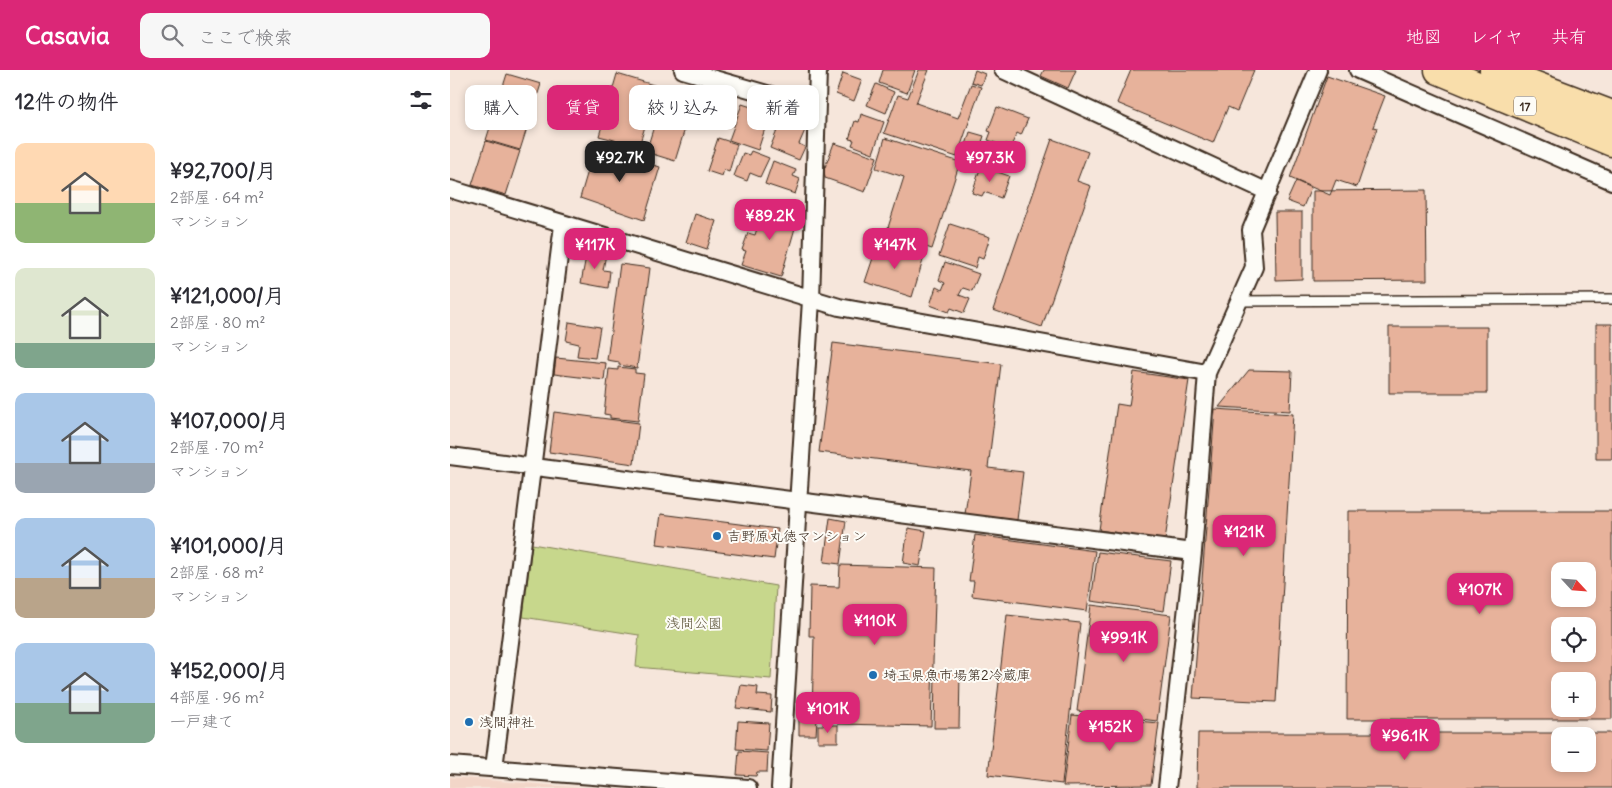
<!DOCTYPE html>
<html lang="ja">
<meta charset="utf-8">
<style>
body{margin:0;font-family:Delius,"Klee One",sans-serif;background:#f7f7f7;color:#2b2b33;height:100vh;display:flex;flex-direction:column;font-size:19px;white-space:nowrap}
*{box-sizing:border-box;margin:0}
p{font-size:16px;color:#7c7c81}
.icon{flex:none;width:28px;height:28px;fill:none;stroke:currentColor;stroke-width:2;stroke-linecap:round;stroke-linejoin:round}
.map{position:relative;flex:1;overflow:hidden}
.side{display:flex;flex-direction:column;background:#fff;width:450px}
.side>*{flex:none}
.guide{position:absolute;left:15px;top:15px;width:475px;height:45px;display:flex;gap:10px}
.needle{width:32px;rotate:116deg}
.tools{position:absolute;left:1101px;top:492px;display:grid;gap:10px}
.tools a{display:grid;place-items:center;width:45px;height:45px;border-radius:10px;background:#fff;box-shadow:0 2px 8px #0003;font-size:25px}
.price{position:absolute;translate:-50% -42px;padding:0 11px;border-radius:10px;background:#db2777;color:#fff;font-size:16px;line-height:32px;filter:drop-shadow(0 1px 2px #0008)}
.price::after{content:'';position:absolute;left:50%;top:30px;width:15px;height:11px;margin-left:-8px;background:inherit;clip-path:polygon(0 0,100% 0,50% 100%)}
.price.on{background:#222;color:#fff}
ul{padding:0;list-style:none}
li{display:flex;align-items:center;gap:15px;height:125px;padding:0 15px}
li span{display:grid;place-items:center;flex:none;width:140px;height:100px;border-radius:10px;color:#555}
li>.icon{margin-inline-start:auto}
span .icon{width:60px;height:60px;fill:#fffc;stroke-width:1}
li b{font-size:21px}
h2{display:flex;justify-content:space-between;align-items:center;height:60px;padding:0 15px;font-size:21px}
.chip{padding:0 18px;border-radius:10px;background:#fff;box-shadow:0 2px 8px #0003;font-size:18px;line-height:45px}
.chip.on{background:#db2777;color:#fff}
header{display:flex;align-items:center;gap:30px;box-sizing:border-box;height:70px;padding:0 25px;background:#db2777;color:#fff}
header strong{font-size:24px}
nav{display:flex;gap:28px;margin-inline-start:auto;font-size:18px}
.search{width:350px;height:45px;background:#f7f7f7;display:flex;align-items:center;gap:12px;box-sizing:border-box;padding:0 18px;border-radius:10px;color:#7c7c81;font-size:19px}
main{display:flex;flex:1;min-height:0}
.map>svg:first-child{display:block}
.built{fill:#f2d6c8}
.green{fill:#c7d78c;stroke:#818055}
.building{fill:#e7b29b;stroke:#3b2a1e;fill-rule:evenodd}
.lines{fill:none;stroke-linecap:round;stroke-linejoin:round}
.lane-casing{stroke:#3b2a1e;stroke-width:12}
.street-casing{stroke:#3b2a1e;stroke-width:20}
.highway-casing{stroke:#3b2a1e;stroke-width:31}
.lane{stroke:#fdfcf7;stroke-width:9}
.street{stroke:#fdfcf7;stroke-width:16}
.highway{stroke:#f9deab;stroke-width:28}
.poi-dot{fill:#1f6fb2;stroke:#fdfcf7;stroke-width:2}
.labels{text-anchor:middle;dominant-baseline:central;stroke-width:4;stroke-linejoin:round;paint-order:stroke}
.shield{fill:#fdfcf7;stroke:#75695f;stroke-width:1}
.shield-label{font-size:12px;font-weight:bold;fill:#3b2a1e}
.poi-label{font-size:14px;fill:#3b2a1e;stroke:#fdfcf7;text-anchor:start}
.park-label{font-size:14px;fill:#5e553a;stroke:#fdfcf7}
</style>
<header>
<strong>Casavia</strong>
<div class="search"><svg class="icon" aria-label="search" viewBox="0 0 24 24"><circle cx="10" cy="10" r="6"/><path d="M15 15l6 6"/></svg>ここで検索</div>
<nav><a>地図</a><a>レイヤ</a><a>共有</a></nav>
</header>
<main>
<section class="side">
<h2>12件の物件<svg class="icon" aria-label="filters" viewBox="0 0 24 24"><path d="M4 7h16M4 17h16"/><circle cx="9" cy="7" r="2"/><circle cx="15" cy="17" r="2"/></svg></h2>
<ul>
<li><span style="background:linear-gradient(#ffd9b3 60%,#8fb573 0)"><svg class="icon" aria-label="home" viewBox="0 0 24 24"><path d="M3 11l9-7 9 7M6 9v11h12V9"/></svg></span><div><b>¥92,700/月</b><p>2部屋 · 64 m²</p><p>マンション</p></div></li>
<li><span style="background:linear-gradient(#dfe7d0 75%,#7fa58c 0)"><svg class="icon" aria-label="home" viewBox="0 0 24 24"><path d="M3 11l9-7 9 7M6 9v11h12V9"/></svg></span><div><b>¥121,000/月</b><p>2部屋 · 80 m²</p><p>マンション</p></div></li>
<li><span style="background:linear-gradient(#a9c7e8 70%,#9aa5b1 0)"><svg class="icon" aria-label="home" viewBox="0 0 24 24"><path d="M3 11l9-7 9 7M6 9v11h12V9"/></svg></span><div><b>¥107,000/月</b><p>2部屋 · 70 m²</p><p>マンション</p></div></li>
<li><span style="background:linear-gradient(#a9c7e8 60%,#b9a48a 0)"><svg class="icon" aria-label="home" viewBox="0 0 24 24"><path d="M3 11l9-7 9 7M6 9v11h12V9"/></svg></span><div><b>¥101,000/月</b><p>2部屋 · 68 m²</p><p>マンション</p></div></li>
<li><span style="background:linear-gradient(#a9c7e8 60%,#7fa58c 0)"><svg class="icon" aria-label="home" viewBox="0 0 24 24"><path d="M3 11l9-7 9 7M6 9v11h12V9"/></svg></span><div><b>¥152,000/月</b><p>4部屋 · 96 m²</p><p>一戸建て</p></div></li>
</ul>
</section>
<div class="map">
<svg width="1162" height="718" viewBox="0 0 1162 718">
<rect width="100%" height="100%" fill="#f6e6db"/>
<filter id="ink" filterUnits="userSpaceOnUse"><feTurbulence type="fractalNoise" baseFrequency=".02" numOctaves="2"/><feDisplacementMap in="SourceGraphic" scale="10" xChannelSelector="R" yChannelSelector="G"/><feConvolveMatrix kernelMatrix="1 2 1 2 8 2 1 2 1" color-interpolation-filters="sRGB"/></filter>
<g filter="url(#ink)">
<path class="built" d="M0 707 133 718H0Z"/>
<path class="green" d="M82 474 326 516 321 609 186 597 189 565 73 547Z"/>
<path class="building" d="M433 0H465L457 23 429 13Z
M469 0H479L466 33 508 48 521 14 531 17 507 87 434 63 448 25 458 28Z
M525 0 535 4 531 15 521 12Z
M594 0H626L618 18 591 6Z
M681 0H804L787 41 778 37 763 73 667 33Z
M393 3 412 10 404 31 386 24Z
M57 4 91 14 70 80 36 70Z
M167 4 207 16 187 83 171 78 172 72 149 66Z
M877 6 935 26 923 57 927 58 907 117 886 110 880 125 840 108Z
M426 14 444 22 436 43 417 35Z
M216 17 245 26 225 91 196 82Z
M292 34 320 43 308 80 279 70Z
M547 37 578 49 571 65 567 63 561 76 556 74 555 77 538 70 541 62 538 61Z
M411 44 434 52 423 83 402 75 404 70 399 69 405 51 409 52Z
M332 48 356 58 349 74 355 77 349 90 320 78Z
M520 62 534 66 532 72 551 79 545 99 512 88Z
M268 68 287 74 279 102 274 100 272 106 257 101Z
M435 68 510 92 482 179 436 164 454 107 426 98Z
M602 69 638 82 627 111 641 116 592 257 543 240Z
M36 71 70 81 56 125 22 115Z
M384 73 427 87 415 122 375 108 374 100Z
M145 77 210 97 194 150 130 128Z
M301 81 319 88 310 107 300 103 297 111 284 106 293 83 299 85Z
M323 91 346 100 343 106 350 109 345 124 315 114Z
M531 96 559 106 551 128 534 122 532 126 522 123Z
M846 111 861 118 853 137 837 131Z
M976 120 977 210 863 211V121Z
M314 135 349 144 331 207 291 195 296 181 292 180 298 163 305 165Z
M825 142H852V209L826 210Z
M245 144 266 151 257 179 236 172Z
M500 154 540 167 533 189 528 187 525 198 489 186Z
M428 173 474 187 462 227 415 212Z
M137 181 156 184 153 200 160 201 158 218 131 213Z
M495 192 529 204 522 221 513 218 509 225 520 229 514 243 501 238 499 242 480 235 486 217 492 220 495 213 489 210Z
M170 194 200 198 187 298 169 295V292L157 290Z
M119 252 150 257 145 288 127 286 129 274 116 271Z
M1146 254H1162V389H1146Z
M939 257H1037V323H939Z
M383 273 551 294 538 398 573 402 567 450 515 444 521 401 369 382Z
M106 288 156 293 154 310 104 304Z
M168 297 185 299V303L194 304 188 351 160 348V345L154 344 159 299 168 300Z
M799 300 842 301 840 341 769 337Z
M684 302 739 310 715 470 649 460 667 334 679 336Z
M765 339 843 344 826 632 743 628Z
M104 342 189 353 184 394 99 382Z
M898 441H1162V649H897ZM1110 501H1138V529H1110ZM1110 556H1138V584H1110ZM1110 611H1138V639H1110Z
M211 444 328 459 324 489 207 474Z
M380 448 396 451 390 494 374 492Z
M458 458 476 461 470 496 453 493Z
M525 465 645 481 637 541 522 526 524 511H519Z
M648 482 721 491 714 541 641 531Z
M390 495 486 498 481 656 388 654V645L362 644 364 566H359L360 516 389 517Z
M641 535 721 545 707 651 627 641Z
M557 545 630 553 612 714 538 705Z
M485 602H510L509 658H484Z
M291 615 308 617 307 625 322 626 321 642 286 638Z
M622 645 709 653 701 715 613 716Z
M349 649H367L366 665H349Z
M288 651 319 653 317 681 286 679Z
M368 655H388V672H368Z
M748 663H1162V718H747ZM1110 666H1138V694H1110Z
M289 681 318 683 317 702H307L306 706 287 705Z"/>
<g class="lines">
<g class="lane-casing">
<path id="lane" d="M790 231 1162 229"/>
</g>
<g class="street-casing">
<path id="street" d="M233 0 366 38
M553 0 818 122
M908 0 1162 111
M0 119 389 237 757 303
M0 386 743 482
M0 695 298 718
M44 698 113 155
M330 718 361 230 368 0
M717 718 743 482 757 303 804 197 801 160 868 0"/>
</g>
<g class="highway-casing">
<path id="highway" d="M989 0 1162 72
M1044 0 1162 45"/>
</g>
<use href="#lane" class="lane"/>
<use href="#street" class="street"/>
<use href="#highway" class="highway"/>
</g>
</g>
<g class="poi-dot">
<circle cx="267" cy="466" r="5"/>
<circle cx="423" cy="605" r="5"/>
<circle cx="19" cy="652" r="5"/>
</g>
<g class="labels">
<rect class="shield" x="1064" y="26.5" width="22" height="19" rx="4"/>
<g class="shield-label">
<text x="1075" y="36">17</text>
</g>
<g class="poi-label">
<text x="277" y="466">吉野原丸徳マンション</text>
<text x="433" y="605">埼玉県魚市場第2冷蔵庫</text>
<text x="29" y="652">浅間神社</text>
</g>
<g class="park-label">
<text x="244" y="553">浅間公園</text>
</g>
</g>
</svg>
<div class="tools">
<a><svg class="needle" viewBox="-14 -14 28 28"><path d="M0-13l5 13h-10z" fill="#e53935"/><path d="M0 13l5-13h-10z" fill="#7c7c81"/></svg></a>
<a><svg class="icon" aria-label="locate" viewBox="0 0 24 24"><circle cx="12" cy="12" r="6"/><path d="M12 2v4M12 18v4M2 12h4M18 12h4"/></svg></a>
<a>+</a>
<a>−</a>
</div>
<b class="price on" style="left:170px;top:113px">¥92.7K</b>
<b class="price" style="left:540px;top:113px">¥97.3K</b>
<b class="price" style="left:320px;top:171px">¥89.2K</b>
<b class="price" style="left:145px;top:200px">¥117K</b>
<b class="price" style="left:445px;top:200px">¥147K</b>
<b class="price" style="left:794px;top:487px">¥121K</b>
<b class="price" style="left:1030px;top:545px">¥107K</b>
<b class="price" style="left:425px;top:576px">¥110K</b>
<b class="price" style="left:674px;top:593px">¥99.1K</b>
<b class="price" style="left:378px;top:664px">¥101K</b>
<b class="price" style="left:660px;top:682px">¥152K</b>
<b class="price" style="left:955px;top:691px">¥96.1K</b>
<div class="guide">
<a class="chip">購入</a>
<a class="chip on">賃貸</a>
<a class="chip">絞り込み</a>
<a class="chip">新着</a>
</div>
</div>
</main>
